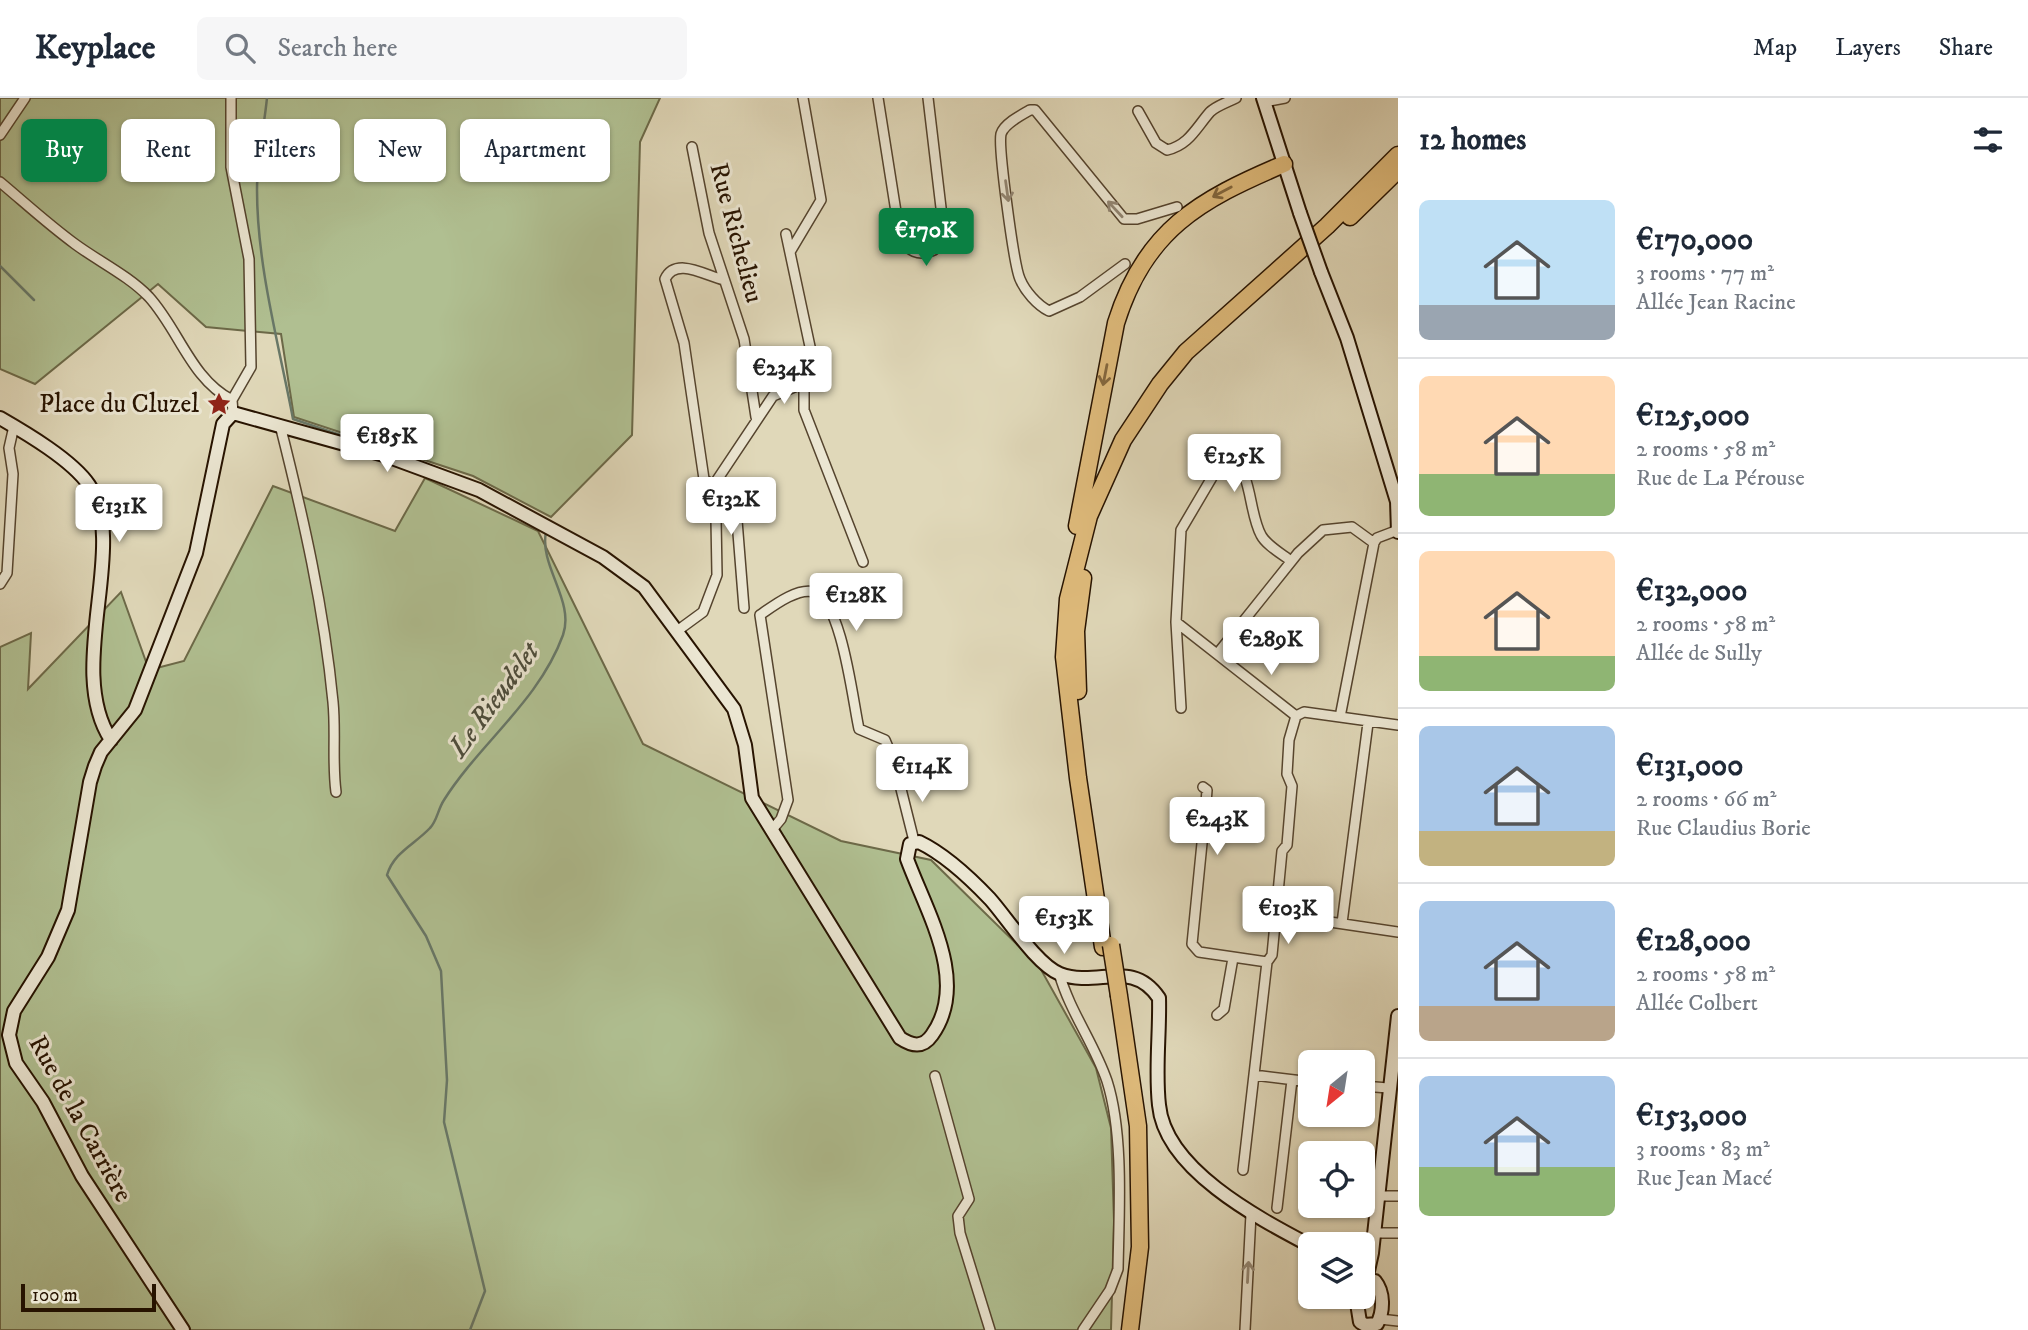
<!DOCTYPE html>
<meta charset="utf-8">
<style>
body{margin:0;font-family:"IM FELL DW Pica",serif;background:#f6f6f7;color:#1f2937;height:100vh;display:flex;flex-direction:column;font-size:26px;white-space:nowrap}
*{box-sizing:border-box;margin:0}
p{font-size:23px;color:#747a83}
.icon{flex:none;width:38px;height:38px;fill:none;stroke:currentColor;stroke-width:2;stroke-linecap:round;stroke-linejoin:round}
.map{position:relative;flex:1;overflow:hidden}
.details{display:flex;flex-direction:column;background:#fff;width:630px}
.details>*{flex:none}
.banner{position:absolute;left:21px;top:21px;width:665px;height:63px;display:flex;gap:14px}
.needle{width:46px;rotate:210deg}
.controls{position:absolute;left:1298px;top:952px;display:grid;gap:14px}
.controls a{display:grid;place-items:center;width:77px;height:77px;border-radius:10px;background:#fff;box-shadow:0 2px 5px #0004;font-size:35px}
.scale{position:absolute;left:21px;bottom:18px;width:135px;box-sizing:border-box;padding-left:7px;border:4px solid #271300;border-top:0;font-size:19px;line-height:24px;white-space:nowrap;color:#271300;-webkit-text-stroke:5px #ebe6d2;paint-order:stroke}
.price{position:absolute;translate:-50% -60px;padding:0 16px;border-radius:7px;background:#fff;color:#222;font-size:23px;line-height:46px;filter:drop-shadow(0 2px 4px #0008)}
.price::after{content:'';position:absolute;left:50%;top:42px;width:21px;height:16px;margin-left:-10px;background:inherit;clip-path:polygon(0 0,100% 0,50% 100%)}
.price.current{background:#0b8043;color:#fff}
ul{padding:0;list-style:none}
li{display:flex;align-items:center;gap:21px;height:175px;padding:0 21px}
li+li{border-top:2px solid #e0e1e3}
li span{display:grid;place-items:center;flex:none;width:196px;height:140px;border-radius:10px;color:#555}
li>.icon{margin-inline-start:auto}
span .icon{width:84px;height:84px;fill:#fffc;stroke-width:1}
li b{font-size:30px}
h2{display:flex;justify-content:space-between;align-items:center;height:84px;padding:0 21px;font-size:30px}
.pill{padding:0 24px;border-radius:10px;background:#fff;box-shadow:0 2px 5px #0004;font-size:24px;line-height:63px}
.pill.current{background:#0b8043;color:#fff}
header{display:flex;align-items:center;gap:42px;box-sizing:border-box;height:98px;padding:0 35px;background:#fff;border-bottom:2px solid #e0e1e3}
header strong{font-size:33px}
nav{display:flex;gap:38px;margin-inline-start:auto;font-size:24px}
.search{width:490px;height:63px;background:#f6f6f7;display:flex;align-items:center;gap:18px;box-sizing:border-box;padding:0 24px;border-radius:10px;color:#747a83;font-size:26px}
main{display:flex;flex:1;min-height:0}
.map>svg:first-child{display:block}
.green{fill:#b0bf91;stroke:#6c6948;stroke-width:2}
.lines{fill:none;stroke-linecap:round;stroke-linejoin:round}
.stream{stroke:#687767;stroke-width:2.5}
.street-casing{stroke:#55442e;stroke-width:12}
.secondary-casing{stroke:#271300;stroke-width:16}
.highway-casing{stroke:#271300;stroke-width:19}
.street{stroke:#ebe6d2;stroke-width:9}
.secondary{stroke:#ebe6d2;stroke-width:12}
.highway{stroke:#e0bc7c;stroke-width:16}
.secondary-bridge-casing{stroke:#271300;stroke-width:16;stroke-linecap:butt}
.highway-bridge-casing{stroke:#271300;stroke-width:19;stroke-linecap:butt}
.secondary-bridge{stroke:#ebe6d2;stroke-width:12}
.highway-bridge{stroke:#e0bc7c;stroke-width:16}
.oneway{stroke:#938774}
.oneway2{stroke:#84683e}
.labels{text-anchor:middle;dominant-baseline:central;stroke-width:6;stroke-linejoin:round;paint-order:stroke}
.street-label{font-size:26px;fill:#271300;stroke:#ebe6d2}
.poi-label{font-size:26px;fill:#271300;stroke:#ebe6d2;text-anchor:end}
.water-label{font-size:28px;font-style:italic;fill:#4d4d3c;stroke:#ebe6d2}
</style>
<header>
<strong>Keyplace</strong>
<div class="search"><svg class="icon" aria-label="search" viewBox="0 0 24 24"><circle cx="10" cy="10" r="6"/><path d="M15 15l6 6"/></svg>Search here</div>
<nav><a>Map</a><a>Layers</a><a>Share</a></nav>
</header>
<main>
<div class="map">
<svg width="1398" height="1232" viewBox="0 0 1398 1232">
<rect width="100%" height="100%" fill="#e0d8b9"/>
<filter id="stains"><feTurbulence type="fractalNoise" baseFrequency=".00286" numOctaves="4"/><feColorMatrix values="0 0 0 0 .2 0 0 0 0 .09 0 0 0 0 .02 0 0 0 .5 -.17"/></filter>
<radialGradient id="worn" r=".72"><stop offset=".6" stop-color="#630" stop-opacity="0"/><stop offset="1" stop-color="#630" stop-opacity=".3"/></radialGradient>
<path class="green" d="M0 0H660L640 44 632 337 551 419 473 378 294 319 281 236 206 229 158 186 35 286 0 271Z
M425 380 538 433 643 646 841 743 931 762 1039 868 1096 970 1111 1030 1114 1123 1111 1232H0V549L31 535 28 591 121 494 149 572 184 563 273 388 395 433Z"/>
<g class="lines">
<path class="stream" d="M267 0C264 30 257 61 257 92 257 168 279 247 293 321L364 345
M0 168 34 202
M433 369 482 387
M519 407 549 424
M470 1232 485 1193 444 1024 447 982 441 873 426 838 387 777C394 754 414 747 430 730 437 723 438 711 444 702 480 645 539 603 563 537 575 503 539 468 546 434"/>
<g class="street-casing">
<path id="street" d="M231 0V69L249 161 251 269 232 302
M878 0 900 139C907 153 919 159 934 152L944 135 928 0
M1264 4 1285 0
M1138 13 1156 45 1167 52C1189 47 1196 30 1210 14 1216 8 1228 4 1236 0
M0 37 25 0
M692 49 709 135 744 241 756 319
M0 84C25 105 49 127 75 146 98 163 129 178 149 199 179 232 191 281 232 302L233 315
M786 136 812 258 804 285V312L863 464
M790 154 821 102 803 0
M1125 166 1080 199 1049 213C1037 207 1025 193 1020 181 1014 168 998 49 1001 36 1004 26 1021 17 1030 12H1035L1124 121H1137L1177 109
M724 182C706 178 676 158 665 181L684 245 704 381 733 402 736 410 744 510
M280 327C303 418 324 510 333 604 336 634 332 664 336 694
M0 486 7 475 13 376 9 350 14 328
M1176 524 1296 618 1304 614 1398 627
M677 533 703 514 717 477 716 421 707 397 773 298 804 285
M1218 555 1298 455 1323 432 1352 429 1374 445 1377 440 1398 432
M1181 610 1176 524 1181 432 1224 359 1229 356C1253 374 1248 413 1261 437 1266 447 1282 456 1291 463
M1340 619 1374 445
M897 675 914 743
M1203 689 1207 692 1206 705 1192 846 1199 854 1267 864
M771 733 781 721 788 702 760 517C773 508 798 489 814 494 842 503 853 605 859 631L885 642 893 661
M1276 816 1398 834
M1342 825 1368 625
M1059 875C1070 914 1094 945 1107 983 1124 1036 1119 1115 1118 1171L1110 1192 1083 1232
M1217 917 1224 911 1233 860
M1254 977 1311 984
M935 978 969 1101 958 1118 960 1135 990 1232
M1363 988 1388 990
M1243 1072 1267 864 1272 857 1282 753 1287 747 1292 688 1287 676 1289 642 1296 618
M1377 1098H1398
M1277 1110 1292 982
M1373 1135H1398
M1380 1221 1398 1223
M1245 1232 1251 1116"/>
</g>
<g class="secondary-casing">
<path id="secondary" d="M1263 0 1300 115
M1321 174 1347 240 1398 407
M0 320C26 335 72 362 89 387 130 447 64 570 111 642
M1397 403 1398 434
M1366 1182 1372 1155 1398 918
M1356 1199 1360 1224 1365 1227 1377 1226C1384 1213 1384 1194 1375 1183L1363 1182
M183 1232 82 1078 43 1004 16 965 9 937 14 913 48 859 68 812 90 684 95 668 101 654 135 612 196 455 223 326 233 315 384 357 479 392 603 459 644 489 734 611 745 647 752 700 900 940C912 948 923 950 932 937 970 884 926 813 907 761L910 746 919 744C944 756 971 781 990 801 1007 820 1037 867 1060 876 1098 890 1132 860 1159 900 1160 935 1155 972 1159 1007 1165 1072 1260 1121 1311 1148"/>
</g>
<g class="highway-casing">
<path id="highway" d="M1350 119 1398 72
M1077 428 1116 225C1145 132 1199 102 1284 66
M1078 593 1076 533 1083 480
M1103 849 1078 680 1064 559 1068 501 1089 418 1123 342 1160 286 1186 254 1327 128 1398 57
M1119 898 1138 1028 1140 1149 1130 1232"/>
</g>
<use href="#street" class="street"/>
<use href="#secondary" class="secondary"/>
<use href="#highway" class="highway"/>
<g class="secondary-bridge-casing">
<path id="secondary-bridge" d="M1300 115 1321 174"/>
</g>
<g class="highway-bridge-casing">
<path id="highway-bridge" d="M1111 847 1119 898"/>
</g>
<use href="#secondary-bridge" class="secondary-bridge"/>
<use href="#highway-bridge" class="highway-bridge"/>
</g>
<defs><path id="oneway-shaft" d="M-6 0H5M1.5-3L5.5 0L1.5 3" fill="none" stroke-width="1.6" stroke-linecap="round" stroke-linejoin="round" transform="scale(1.75)"/></defs>
<g class="oneway">
<use href="#oneway-shaft" transform="translate(1007 93) rotate(82)"/>
<use href="#oneway-shaft" transform="translate(1115 111) rotate(-133)"/>
<use href="#oneway-shaft" transform="translate(1248 1174) rotate(-87)"/>
</g>
<g class="oneway2">
<use href="#oneway-shaft" transform="translate(1222 94) rotate(152)"/>
<use href="#oneway-shaft" transform="translate(1105 277) rotate(101)"/>
</g>
<defs>
<g id="sight-bare" transform="scale(1.89)"><path d="M0-6L1.8-2.2L6-1.7L2.9 1.2L3.7 5.4L0 3.3L-3.7 5.4L-2.9 1.2L-6-1.7L-1.8-2.2Z" fill="#8f2418" stroke="#ebe6d2" stroke-width="2.5" paint-order="stroke"/></g>
</defs>
<g fill-rule="evenodd">
<use href="#sight-bare" x="219" y="306"/>
</g>
<g class="labels">
<g class="street-label">
<text transform="translate(736 135) rotate(75)">Rue Richelieu</text>
<text transform="translate(80 1021) rotate(61)">Rue de la Carrière</text>
</g>
<g class="poi-label">
<text x="199" y="306">Place du Cluzel</text>
</g>
<g class="water-label">
<text transform="translate(494 602) rotate(-54)">Le Rieudelet</text>
</g>
</g>
<rect width="100%" height="100%" filter="url(#stains)"/>
<rect width="100%" height="100%" fill="url(#worn)"/>
</svg>
<div class="controls">
<a><svg class="needle" viewBox="-14 -14 28 28"><path d="M0-13l5 13h-10z" fill="#e53935"/><path d="M0 13l5-13h-10z" fill="#747a83"/></svg></a>
<a><svg class="icon" aria-label="locate" viewBox="0 0 24 24"><circle cx="12" cy="12" r="6"/><path d="M12 2v4M12 18v4M2 12h4M18 12h4"/></svg></a>
<a><svg class="icon" aria-label="layers" viewBox="0 0 24 24"><path d="M12 4l9 5-9 5-9-5zM3 14l9 5 9-5"/></svg></a>
</div>
<div class="scale">100 m</div>
<b class="price current" style="left:926px;top:170px">€170K</b>
<b class="price" style="left:784px;top:308px">€234K</b>
<b class="price" style="left:387px;top:376px">€185K</b>
<b class="price" style="left:1234px;top:396px">€125K</b>
<b class="price" style="left:731px;top:439px">€132K</b>
<b class="price" style="left:119px;top:446px">€131K</b>
<b class="price" style="left:856px;top:535px">€128K</b>
<b class="price" style="left:1271px;top:579px">€289K</b>
<b class="price" style="left:922px;top:706px">€114K</b>
<b class="price" style="left:1217px;top:759px">€243K</b>
<b class="price" style="left:1288px;top:848px">€103K</b>
<b class="price" style="left:1064px;top:858px">€153K</b>
<div class="banner">
<a class="pill current">Buy</a>
<a class="pill">Rent</a>
<a class="pill">Filters</a>
<a class="pill">New</a>
<a class="pill">Apartment</a>
</div>
</div>
<section class="details">
<h2>12 homes<svg class="icon" aria-label="filters" viewBox="0 0 24 24"><path d="M4 7h16M4 17h16"/><circle cx="9" cy="7" r="2"/><circle cx="15" cy="17" r="2"/></svg></h2>
<ul>
<li><span style="background:linear-gradient(#bfe0f5 75%,#9aa5b1 0)"><svg class="icon" aria-label="home" viewBox="0 0 24 24"><path d="M3 11l9-7 9 7M6 9v11h12V9"/></svg></span><div><b>€170,000</b><p>3 rooms · 77 m²</p><p>Allée Jean Racine</p></div></li>
<li><span style="background:linear-gradient(#ffd9b3 70%,#8fb573 0)"><svg class="icon" aria-label="home" viewBox="0 0 24 24"><path d="M3 11l9-7 9 7M6 9v11h12V9"/></svg></span><div><b>€125,000</b><p>2 rooms · 58 m²</p><p>Rue de La Pérouse</p></div></li>
<li><span style="background:linear-gradient(#ffd9b3 75%,#8fb573 0)"><svg class="icon" aria-label="home" viewBox="0 0 24 24"><path d="M3 11l9-7 9 7M6 9v11h12V9"/></svg></span><div><b>€132,000</b><p>2 rooms · 58 m²</p><p>Allée de Sully</p></div></li>
<li><span style="background:linear-gradient(#a9c7e8 75%,#c2b280 0)"><svg class="icon" aria-label="home" viewBox="0 0 24 24"><path d="M3 11l9-7 9 7M6 9v11h12V9"/></svg></span><div><b>€131,000</b><p>2 rooms · 66 m²</p><p>Rue Claudius Borie</p></div></li>
<li><span style="background:linear-gradient(#a9c7e8 75%,#b9a48a 0)"><svg class="icon" aria-label="home" viewBox="0 0 24 24"><path d="M3 11l9-7 9 7M6 9v11h12V9"/></svg></span><div><b>€128,000</b><p>2 rooms · 58 m²</p><p>Allée Colbert</p></div></li>
<li><span style="background:linear-gradient(#a9c7e8 65%,#8fb573 0)"><svg class="icon" aria-label="home" viewBox="0 0 24 24"><path d="M3 11l9-7 9 7M6 9v11h12V9"/></svg></span><div><b>€153,000</b><p>3 rooms · 83 m²</p><p>Rue Jean Macé</p></div></li>
</ul>
</section>
</main>
